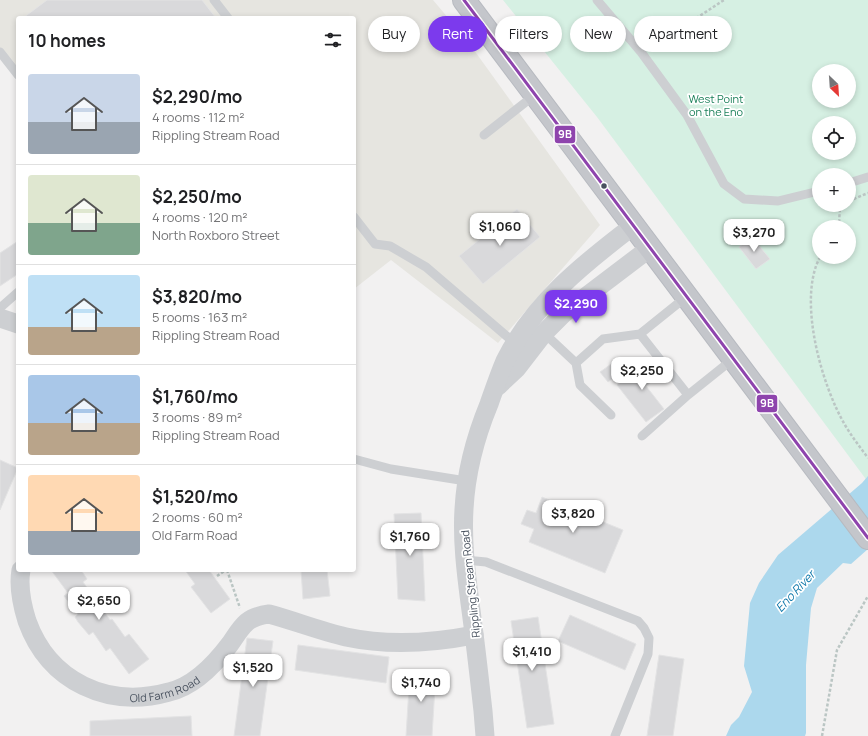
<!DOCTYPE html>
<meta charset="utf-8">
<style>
body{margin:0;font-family:Manrope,sans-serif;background:#f2f2f2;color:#202124;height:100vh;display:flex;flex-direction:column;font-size:15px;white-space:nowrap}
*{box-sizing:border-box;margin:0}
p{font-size:13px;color:#757577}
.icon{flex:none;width:22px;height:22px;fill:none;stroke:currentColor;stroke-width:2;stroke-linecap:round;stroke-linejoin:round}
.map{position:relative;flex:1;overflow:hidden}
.panel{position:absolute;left:16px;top:16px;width:340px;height:556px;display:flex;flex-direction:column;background:#fff;border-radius:4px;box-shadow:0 2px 6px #0003}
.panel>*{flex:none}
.top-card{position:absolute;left:368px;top:16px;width:380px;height:36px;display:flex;gap:8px}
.needle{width:26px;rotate:155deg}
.controls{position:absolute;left:812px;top:64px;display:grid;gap:8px}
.controls a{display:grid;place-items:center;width:44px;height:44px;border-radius:50%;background:#fff;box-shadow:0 2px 6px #0003;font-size:20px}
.price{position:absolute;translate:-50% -34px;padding:0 9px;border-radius:8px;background:#fff;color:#222;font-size:13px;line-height:26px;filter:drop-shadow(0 1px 2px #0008)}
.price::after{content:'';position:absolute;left:50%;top:24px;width:12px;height:9px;margin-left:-6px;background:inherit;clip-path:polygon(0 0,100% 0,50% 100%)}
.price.active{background:#7c3aed;color:#fff}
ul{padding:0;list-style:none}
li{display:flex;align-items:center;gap:12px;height:100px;padding:0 12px}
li+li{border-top:1px solid #e0e0e0}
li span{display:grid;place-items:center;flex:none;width:112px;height:80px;border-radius:4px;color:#555}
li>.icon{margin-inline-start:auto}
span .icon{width:48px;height:48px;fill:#fffc;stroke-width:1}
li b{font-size:17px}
h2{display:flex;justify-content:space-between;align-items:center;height:48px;padding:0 12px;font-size:17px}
.pill{padding:0 14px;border-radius:18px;background:#fff;box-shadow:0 2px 6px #0003;font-size:14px;line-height:36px}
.pill.active{background:#7c3aed;color:#fff}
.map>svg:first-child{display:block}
.commercial{fill:#e6e5e0}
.green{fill:#d6f0e3;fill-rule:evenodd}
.water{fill:#acd8ed}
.building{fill:#d9d9db;stroke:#e3e3e4}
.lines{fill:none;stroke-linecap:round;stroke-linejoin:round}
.trunk-casing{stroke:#b7bac0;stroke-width:24}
.path{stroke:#bbc6c4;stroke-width:2.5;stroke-dasharray:3 2;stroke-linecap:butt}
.service{stroke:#cdcfd2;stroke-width:9}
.minor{stroke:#cdcfd2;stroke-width:19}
.trunk{stroke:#c4c6cb;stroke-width:22}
.bus-1-casing{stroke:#fff;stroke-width:6}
.bus-1{stroke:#8e44ad;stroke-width:3}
.bus-dot{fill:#48515e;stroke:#fff;stroke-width:1.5}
.labels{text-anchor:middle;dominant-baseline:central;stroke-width:3.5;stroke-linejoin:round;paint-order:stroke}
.park-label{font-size:11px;fill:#197f58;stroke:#fff}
.street-label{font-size:11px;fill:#48515e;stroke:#fff}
.water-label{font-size:12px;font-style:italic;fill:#0f78aa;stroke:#fff}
.line-badge{stroke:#fff;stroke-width:1.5}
.badge-label{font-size:11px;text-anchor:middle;font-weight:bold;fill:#fff}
</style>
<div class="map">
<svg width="868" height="736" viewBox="0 0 868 736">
<rect width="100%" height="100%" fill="#f2f1f1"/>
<path class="commercial" d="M0 0H433L466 39 600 225 498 343 391 260 354 289V18H18V77L0 53Z"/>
<path class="green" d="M503 0H868V482L597 117ZM819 71H849V101H819ZM819 123H849V153H819ZM819 175H849V205H819ZM819 227H849V257H819Z"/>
<path class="water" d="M868 476V549L851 564 843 563 817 588 811 608 806 665V733L805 736H726L731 725 739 717 752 692 744 666 750 603 759 583 778 555 862 483Z"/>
<path class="building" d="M47 0H202L216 18H23Z
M517 209 540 237 483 284 459 256Z
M752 237 770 259 756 269 739 247Z
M18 241V274L0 286V253Z
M651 361 661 374 646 386 664 409 646 422 617 385 635 371 636 373Z
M614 362 621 372 608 382 600 372Z
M0 460 18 468 0 510Z
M542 497 623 530 605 573 529 542 534 529 521 524 527 510 536 513Z
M421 513 425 601 398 599 394 514Z
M51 570H81L87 579 83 582 110 620 112 619 125 637 129 634 149 659 129 674 110 648 106 651 93 632 89 635 78 622 75 617 78 614 64 596 68 593Z
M185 570H209L230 599 211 613 191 587 195 584Z
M301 570H327L330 596 303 599Z
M570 615 636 644 625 670 558 641Z
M538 617 554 724 527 728 511 621Z
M247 638 273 641 260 736H234Z
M298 645 389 657 386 683 295 670Z
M659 655 684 659 673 736H647Z
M410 670 436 671 432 736H406Z
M191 716 192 736H90V721Z"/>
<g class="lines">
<g class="trunk-casing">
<path id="trunk" d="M464 0 868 538"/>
</g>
<path class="path" d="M692 21 724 0
M849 201 868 193
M838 227 839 225 840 205
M820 257C797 300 822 386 845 425 852 437 860 447 868 458
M227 570 240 608
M217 576 226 570
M822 736 837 650 868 596"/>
<path class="service" d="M214 0 228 18
M597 0 641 52 687 115 724 184 744 199 778 201 819 191
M0 52 18 75
M484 135 536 94
M849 183 868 177
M354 217 375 244 390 246 426 267 517 345
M0 308 18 292
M544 333 576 363
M640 334 688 395 733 359
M611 415 580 385 576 363 603 339 640 334 686 297
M642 436 688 395
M354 459 391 469 466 481
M465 560 486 562 638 621 644 628 649 638 648 654 615 736"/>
<g class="minor">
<path d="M0 318 18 324"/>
<path d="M498 386 517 368 544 333 563 314 650 248"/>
<path id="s1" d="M21 570C18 587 22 605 27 621 49 682 108 709 169 692 195 686 215 664 230 644 235 637 240 628 247 622 253 617 261 615 269 614 295 621 320 631 346 637 388 646 433 643 474 635"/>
<path d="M485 736 483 711C479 675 475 639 470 603 466 572 462 540 464 509 466 472 475 438 489 404 494 390 499 375 505 361 533 304 583 264 633 226"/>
</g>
<use href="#trunk" class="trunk"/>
<g class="bus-1-casing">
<path id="bus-1" d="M464 0 868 538"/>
</g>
<use href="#bus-1" class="bus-1"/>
</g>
<circle class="bus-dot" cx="604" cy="186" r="3.5"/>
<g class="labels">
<g class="park-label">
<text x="716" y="98">West Point<tspan x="716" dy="13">on the Eno</tspan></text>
</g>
<g class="street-label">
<text transform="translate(470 584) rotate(-96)">Rippling Stream Road</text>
<text stroke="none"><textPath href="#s1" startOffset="224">Old Farm Road</textPath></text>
</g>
<g class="water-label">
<text transform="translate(795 591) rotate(-47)">Eno River</text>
</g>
</g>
<g class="line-badge">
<rect x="554" y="125" width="22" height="19" rx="4" fill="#8e44ad"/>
<rect x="756" y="394" width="22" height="19" rx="4" fill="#8e44ad"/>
</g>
<g class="badge-label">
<text x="565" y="138">9B</text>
<text x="767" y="407">9B</text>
</g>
</svg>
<div class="controls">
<a><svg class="needle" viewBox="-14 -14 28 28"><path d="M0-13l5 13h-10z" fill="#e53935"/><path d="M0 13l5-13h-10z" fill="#757577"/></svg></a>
<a><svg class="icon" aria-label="locate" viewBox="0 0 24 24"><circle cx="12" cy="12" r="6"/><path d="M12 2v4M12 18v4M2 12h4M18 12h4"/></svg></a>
<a>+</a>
<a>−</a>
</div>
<b class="price" style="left:500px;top:247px">$1,060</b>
<b class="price" style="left:754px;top:253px">$3,270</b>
<b class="price active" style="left:576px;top:324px">$2,290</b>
<b class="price" style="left:642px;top:391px">$2,250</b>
<b class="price" style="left:573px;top:534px">$3,820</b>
<b class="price" style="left:410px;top:557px">$1,760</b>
<b class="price" style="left:99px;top:621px">$2,650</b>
<b class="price" style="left:532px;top:672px">$1,410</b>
<b class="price" style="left:253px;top:688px">$1,520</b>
<b class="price" style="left:421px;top:703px">$1,740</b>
<div class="top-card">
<a class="pill">Buy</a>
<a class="pill active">Rent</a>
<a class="pill">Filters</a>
<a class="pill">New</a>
<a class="pill">Apartment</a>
</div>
<section class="panel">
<h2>10 homes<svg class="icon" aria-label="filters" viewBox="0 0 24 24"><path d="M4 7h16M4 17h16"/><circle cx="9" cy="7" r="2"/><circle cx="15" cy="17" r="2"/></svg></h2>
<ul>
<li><span style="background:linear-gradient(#c9d6e8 60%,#9aa5b1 0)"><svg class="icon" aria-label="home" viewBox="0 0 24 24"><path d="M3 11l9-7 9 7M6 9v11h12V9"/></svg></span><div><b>$2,290/mo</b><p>4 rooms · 112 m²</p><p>Rippling Stream Road</p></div></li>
<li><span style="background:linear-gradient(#dfe7d0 60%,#7fa58c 0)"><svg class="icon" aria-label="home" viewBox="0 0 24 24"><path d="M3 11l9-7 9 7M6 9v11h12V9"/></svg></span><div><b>$2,250/mo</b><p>4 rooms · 120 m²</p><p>North Roxboro Street</p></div></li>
<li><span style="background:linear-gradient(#bfe0f5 65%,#b9a48a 0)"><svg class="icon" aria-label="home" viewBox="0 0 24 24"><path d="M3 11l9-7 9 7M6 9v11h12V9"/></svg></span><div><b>$3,820/mo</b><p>5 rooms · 163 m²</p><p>Rippling Stream Road</p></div></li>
<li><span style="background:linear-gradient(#a9c7e8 60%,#b9a48a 0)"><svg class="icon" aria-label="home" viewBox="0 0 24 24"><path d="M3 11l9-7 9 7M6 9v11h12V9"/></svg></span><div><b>$1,760/mo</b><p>3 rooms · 89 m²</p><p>Rippling Stream Road</p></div></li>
<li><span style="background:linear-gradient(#ffd9b3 70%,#9aa5b1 0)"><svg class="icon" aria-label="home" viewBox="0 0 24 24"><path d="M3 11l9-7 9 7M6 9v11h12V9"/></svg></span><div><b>$1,520/mo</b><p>2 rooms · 60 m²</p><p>Old Farm Road</p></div></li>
</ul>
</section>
</div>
